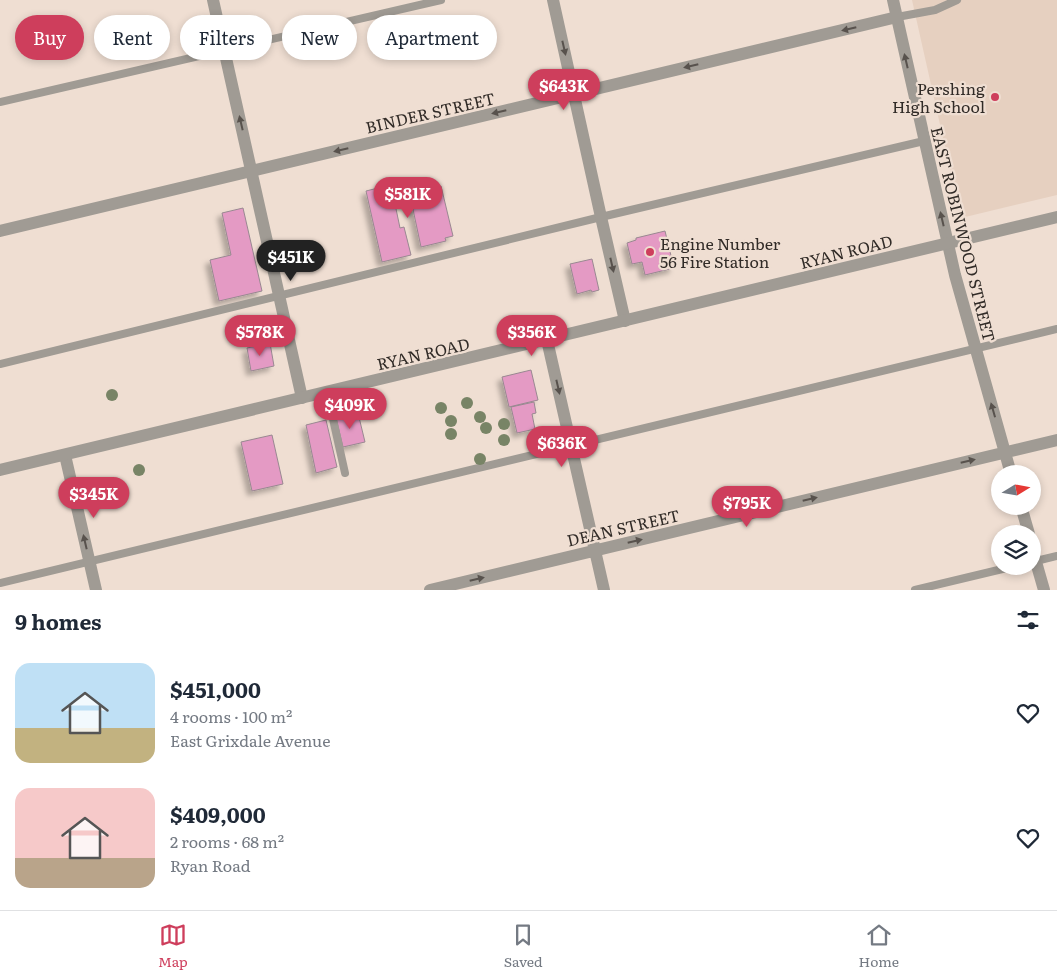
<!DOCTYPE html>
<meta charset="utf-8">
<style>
body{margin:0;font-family:Literata,serif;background:#f6f6f7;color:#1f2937;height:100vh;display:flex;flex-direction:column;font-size:19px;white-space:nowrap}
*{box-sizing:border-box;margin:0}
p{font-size:16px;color:#747a83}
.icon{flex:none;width:28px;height:28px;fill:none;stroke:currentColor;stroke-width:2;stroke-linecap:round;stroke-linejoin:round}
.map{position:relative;height:590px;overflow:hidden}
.details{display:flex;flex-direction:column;background:#fff;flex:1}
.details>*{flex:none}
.guide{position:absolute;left:15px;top:15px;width:500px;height:45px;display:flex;gap:10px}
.needle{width:32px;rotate:79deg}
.tools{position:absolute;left:991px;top:465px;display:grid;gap:10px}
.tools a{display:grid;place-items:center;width:50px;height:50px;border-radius:50%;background:#fff;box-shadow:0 2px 8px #0003;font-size:25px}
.price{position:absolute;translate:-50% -42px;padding:0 11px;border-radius:18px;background:#ce3e5c;color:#fff;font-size:16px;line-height:32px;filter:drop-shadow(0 1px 2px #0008)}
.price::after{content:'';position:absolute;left:50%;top:30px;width:15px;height:11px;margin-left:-8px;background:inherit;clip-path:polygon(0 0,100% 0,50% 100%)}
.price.on{background:#222;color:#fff}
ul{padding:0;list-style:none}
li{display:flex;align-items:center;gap:15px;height:125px;padding:0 15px}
li span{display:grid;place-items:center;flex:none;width:140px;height:100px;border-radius:15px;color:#555}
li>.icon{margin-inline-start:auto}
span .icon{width:60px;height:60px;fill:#fffc;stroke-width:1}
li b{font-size:21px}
h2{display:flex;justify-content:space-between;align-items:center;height:60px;padding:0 15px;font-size:21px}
.pill{padding:0 18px;border-radius:22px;background:#fff;box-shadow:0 2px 8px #0003;font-size:18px;line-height:45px}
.pill.on{background:#ce3e5c;color:#fff}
.tabs{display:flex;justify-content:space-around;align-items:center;height:70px;border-top:1px solid #e0e1e3;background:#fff;font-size:14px;color:#747a83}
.tabs a{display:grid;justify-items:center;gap:2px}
.tabs .on{color:#ce3e5c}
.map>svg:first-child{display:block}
.built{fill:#e6d0c0}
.building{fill:#e49ac4;stroke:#998891;filter:url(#shadow)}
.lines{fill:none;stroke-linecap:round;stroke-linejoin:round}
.service{stroke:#a09b94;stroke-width:8}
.minor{stroke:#a09b94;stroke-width:12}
.tertiary{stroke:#a09b94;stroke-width:12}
.tree{fill:#788466}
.oneway{fill:#58524d}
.poi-dot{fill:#ce3e5c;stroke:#efded2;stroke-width:2}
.labels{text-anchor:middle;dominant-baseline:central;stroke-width:4.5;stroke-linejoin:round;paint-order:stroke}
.poi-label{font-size:16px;fill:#312b27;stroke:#efded2;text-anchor:end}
.street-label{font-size:16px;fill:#312b27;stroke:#efded2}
</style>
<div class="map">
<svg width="1057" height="590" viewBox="0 0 1057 590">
<defs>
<filter id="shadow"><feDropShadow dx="-4.5" dy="4.5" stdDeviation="2.5" flood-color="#0004"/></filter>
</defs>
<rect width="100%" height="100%" fill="#efded2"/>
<path class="built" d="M912 0H1057V195L961 218Z"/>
<path class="building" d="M394 184 410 193 441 186 453 236 445 238 446 241 421 247 411 200 395 204 400 228 404 227 411 255 382 262 366 191Z
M243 208 262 291 219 301 210 260 231 255 222 213Z
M665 231 674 268 645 275 642 262 632 264 627 243 636 240V238Z
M592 259 599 290 592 292 591 290 577 294 570 264Z
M270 343 274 366 251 371 247 348Z
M531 370 538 400 509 407 502 377Z
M534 402 536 413 532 414 535 429 517 433 511 407Z
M358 413 365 442 343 447 336 418Z
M326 420 337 467 316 473 306 425Z
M272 435 283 484 252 491 241 442Z"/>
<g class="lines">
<path class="service" d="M897 17 935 10 957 0
M0 102 441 0
M0 364 601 217 924 141
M327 392 345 473
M1032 562 1057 556
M0 583 1057 329
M915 590 1015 566"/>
<path class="minor" d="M213 0 302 398
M553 0 601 217 625 321
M893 0 955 275 1011 474
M0 231 897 17
M547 340 604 590
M65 455 96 590
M1021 506 1029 534
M1032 548 1044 590
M430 590 1057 440"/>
<path class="tertiary" d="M0 470 1057 217"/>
</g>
<g class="tree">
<circle cx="112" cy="395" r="6"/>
<circle cx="467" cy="403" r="6"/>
<circle cx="441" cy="408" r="6"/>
<circle cx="480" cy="417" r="6"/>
<circle cx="451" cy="421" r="6"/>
<circle cx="504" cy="424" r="6"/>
<circle cx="486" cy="428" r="6"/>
<circle cx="451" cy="434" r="6"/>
<circle cx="504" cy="440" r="6"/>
<circle cx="480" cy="459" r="6"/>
<circle cx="139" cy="470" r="6"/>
</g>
<defs><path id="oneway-solid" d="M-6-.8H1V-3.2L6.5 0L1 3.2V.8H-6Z" transform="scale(1.25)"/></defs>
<g class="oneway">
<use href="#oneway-solid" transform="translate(849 29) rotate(167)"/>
<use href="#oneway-solid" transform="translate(564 48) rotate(77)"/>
<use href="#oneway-solid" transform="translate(906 61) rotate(-103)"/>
<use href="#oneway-solid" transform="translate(691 66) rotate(167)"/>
<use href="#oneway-solid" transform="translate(499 112) rotate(167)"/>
<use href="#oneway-solid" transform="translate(241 123) rotate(-103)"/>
<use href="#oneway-solid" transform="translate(341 150) rotate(167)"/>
<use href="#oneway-solid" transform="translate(942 219) rotate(-103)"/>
<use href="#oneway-solid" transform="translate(612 265) rotate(77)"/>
<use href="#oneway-solid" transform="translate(558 387) rotate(77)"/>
<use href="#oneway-solid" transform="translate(993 410) rotate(-106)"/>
<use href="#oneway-solid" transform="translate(968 461) rotate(-13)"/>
<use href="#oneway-solid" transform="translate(810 499) rotate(-13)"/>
<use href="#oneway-solid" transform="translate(635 541) rotate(-13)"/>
<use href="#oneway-solid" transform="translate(85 542) rotate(-103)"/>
<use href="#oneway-solid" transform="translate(477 579) rotate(-13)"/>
</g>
<g class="poi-dot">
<circle cx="995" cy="97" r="5"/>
<circle cx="650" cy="252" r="5"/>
</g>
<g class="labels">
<g class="poi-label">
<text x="985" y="88">Pershing<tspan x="985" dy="18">High School</tspan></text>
<text x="660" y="243" text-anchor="start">Engine Number<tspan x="660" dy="18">56 Fire Station</tspan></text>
</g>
<g class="street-label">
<text transform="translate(430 112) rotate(-13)">BINDER STREET</text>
<text transform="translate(964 234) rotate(76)">EAST ROBINWOOD STREET</text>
<text transform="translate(846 251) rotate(-14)">RYAN ROAD</text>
<text transform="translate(423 353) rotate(-13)">RYAN ROAD</text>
<text transform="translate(623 527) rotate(-13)">DEAN STREET</text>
</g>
</g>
</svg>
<div class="tools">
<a><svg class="needle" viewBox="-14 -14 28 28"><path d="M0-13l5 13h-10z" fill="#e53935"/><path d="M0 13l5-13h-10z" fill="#747a83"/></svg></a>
<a><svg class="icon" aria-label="layers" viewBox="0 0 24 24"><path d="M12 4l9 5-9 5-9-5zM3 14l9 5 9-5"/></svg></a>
</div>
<b class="price" style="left:564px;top:111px">$643K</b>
<b class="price" style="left:408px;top:219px">$581K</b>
<b class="price on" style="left:291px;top:282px">$451K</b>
<b class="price" style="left:260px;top:357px">$578K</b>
<b class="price" style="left:532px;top:357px">$356K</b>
<b class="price" style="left:350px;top:430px">$409K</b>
<b class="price" style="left:562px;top:468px">$636K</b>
<b class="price" style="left:94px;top:519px">$345K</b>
<b class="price" style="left:747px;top:528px">$795K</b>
<div class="guide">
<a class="pill on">Buy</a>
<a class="pill">Rent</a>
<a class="pill">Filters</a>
<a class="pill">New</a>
<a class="pill">Apartment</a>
</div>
</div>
<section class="details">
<h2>9 homes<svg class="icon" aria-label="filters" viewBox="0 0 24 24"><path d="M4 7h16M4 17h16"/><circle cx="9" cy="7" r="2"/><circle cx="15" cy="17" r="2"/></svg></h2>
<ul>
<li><span style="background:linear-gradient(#bfe0f5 65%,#c2b280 0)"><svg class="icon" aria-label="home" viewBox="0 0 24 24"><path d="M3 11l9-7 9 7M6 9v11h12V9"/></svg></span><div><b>$451,000</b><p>4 rooms · 100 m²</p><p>East Grixdale Avenue</p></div><svg class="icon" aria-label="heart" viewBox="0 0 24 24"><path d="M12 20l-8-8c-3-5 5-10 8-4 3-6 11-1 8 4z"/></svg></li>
<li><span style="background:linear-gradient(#f6c9c9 70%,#b9a48a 0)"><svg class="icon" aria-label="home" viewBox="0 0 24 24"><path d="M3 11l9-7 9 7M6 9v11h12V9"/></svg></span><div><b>$409,000</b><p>2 rooms · 68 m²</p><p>Ryan Road</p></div><svg class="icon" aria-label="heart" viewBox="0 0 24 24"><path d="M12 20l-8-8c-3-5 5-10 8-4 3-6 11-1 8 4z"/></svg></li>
</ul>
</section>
<nav class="tabs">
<a class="on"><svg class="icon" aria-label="map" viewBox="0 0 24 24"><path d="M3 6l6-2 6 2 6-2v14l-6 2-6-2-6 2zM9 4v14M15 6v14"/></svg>Map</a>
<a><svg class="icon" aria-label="saved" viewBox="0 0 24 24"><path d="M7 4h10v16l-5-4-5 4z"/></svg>Saved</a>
<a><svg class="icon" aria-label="home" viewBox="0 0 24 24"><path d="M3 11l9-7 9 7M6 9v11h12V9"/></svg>Home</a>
</nav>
